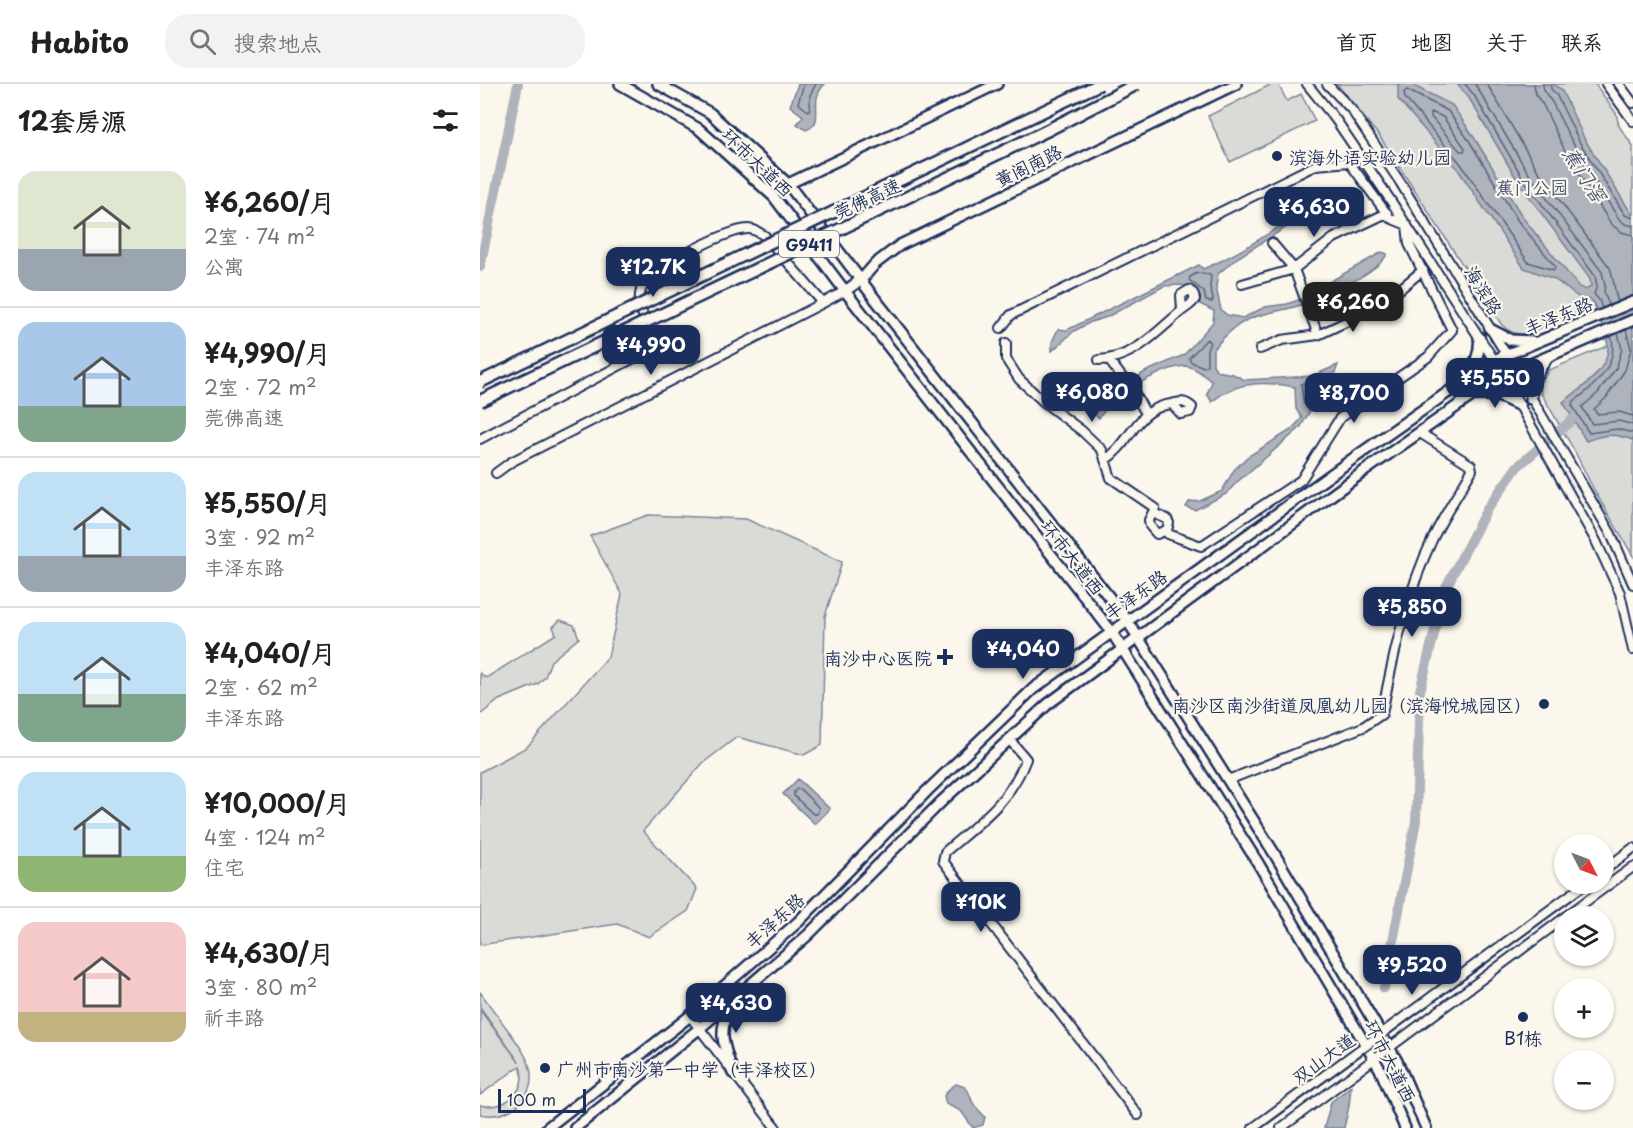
<!DOCTYPE html>
<html lang="zh">
<meta charset="utf-8">
<style>
body{margin:0;font-family:"Playpen Sans","LXGW WenKai TC",sans-serif;background:#f2f2f2;color:#202124;height:100vh;display:flex;flex-direction:column;font-size:22px;white-space:nowrap}
*{box-sizing:border-box;margin:0}
p{font-size:20px;color:#757577}
.icon{flex:none;width:33px;height:33px;fill:none;stroke:currentColor;stroke-width:2;stroke-linecap:round;stroke-linejoin:round}
.map{position:relative;flex:1;overflow:hidden}
.panel{display:flex;flex-direction:column;background:#fff;width:480px}
.panel>*{flex:none}
.needle{width:39px;rotate:132deg}
.buttons{position:absolute;left:1074px;top:750px;display:grid;gap:12px}
.buttons a{display:grid;place-items:center;width:60px;height:60px;border-radius:50%;background:#fff;box-shadow:0 2px 4px #0004;font-size:30px}
.scale{position:absolute;left:18px;bottom:15px;width:88px;box-sizing:border-box;padding-left:6px;border:3px solid #1b2f5e;border-top:0;font-size:16px;line-height:21px;white-space:nowrap;color:#1b2f5e;-webkit-text-stroke:4px #fbf7ec;paint-order:stroke}
.price{position:absolute;translate:-50% -51px;padding:0 14px;border-radius:12px;background:#1b2f5e;color:#fff;font-size:20px;line-height:39px;filter:drop-shadow(0 2px 3px #0008)}
.price::after{content:'';position:absolute;left:50%;top:36px;width:18px;height:14px;margin-left:-9px;background:inherit;clip-path:polygon(0 0,100% 0,50% 100%)}
.price.on{background:#222;color:#fff}
ul{padding:0;list-style:none}
li{display:flex;align-items:center;gap:18px;height:150px;padding:0 18px}
li+li{border-top:2px solid #e0e0e0}
li span{display:grid;place-items:center;flex:none;width:168px;height:120px;border-radius:18px;color:#555}
li>.icon{margin-inline-start:auto}
span .icon{width:72px;height:72px;fill:#fffc;stroke-width:1}
li b{font-size:26px}
h2{display:flex;justify-content:space-between;align-items:center;height:72px;padding:0 18px;font-size:26px}
header{display:flex;align-items:center;gap:36px;box-sizing:border-box;height:84px;padding:0 30px;background:#fff;border-bottom:2px solid #e0e0e0}
header strong{font-size:28px}
nav{display:flex;gap:33px;margin-inline-start:auto;font-size:21px}
.search{width:420px;height:54px;background:#f2f2f2;display:flex;align-items:center;gap:15px;box-sizing:border-box;padding:0 21px;border-radius:24px;color:#757577;font-size:22px}
main{display:flex;flex:1;min-height:0}
.map>svg:first-child{display:block}
.green{fill:#dadad7;stroke:#7a849a;stroke-width:1.5}
.water{fill:#afb3bb;stroke:#747e96;stroke-width:1.5}
.lines{fill:none;stroke-linecap:round;stroke-linejoin:round}
.shore{stroke:#566483;stroke-width:1.5}
.river{stroke:#afb3bb;stroke-width:10}
.minor-casing{stroke:#1b2f5e;stroke-width:12}
.major-casing{stroke:#1b2f5e;stroke-width:14}
.minor{stroke:#fbf7ec;stroke-width:8}
.major{stroke:#fbf7ec;stroke-width:9}
.rail{stroke:#1b2f5e;stroke-width:1.5}
.highway-bridge-casing{stroke:#1b2f5e;stroke-width:15;stroke-linecap:butt}
.highway-bridge{stroke:#fbf7ec;stroke-width:10}
.poi-dot{fill:#1b2f5e;stroke:#fbf7ec;stroke-width:2}
.labels{text-anchor:middle;dominant-baseline:central;stroke-width:4.5;stroke-linejoin:round;paint-order:stroke}
.shield{fill:#fbf7ec;stroke:#5e6b89;stroke-width:1.5}
.shield-label{font-size:16px;font-weight:bold;fill:#1b2f5e}
.poi-label{font-size:18px;fill:#1b2f5e;stroke:#fbf7ec;text-anchor:start}
.street-label{font-size:18px;fill:#1b2f5e;stroke:#fbf7ec}
.park-label{font-size:18px;fill:#415176;stroke:#fbf7ec}
.water-label{font-size:20px;font-style:italic;fill:#47577a;stroke:#fbf7ec}
</style>
<header>
<strong>Habito</strong>
<div class="search"><svg class="icon" aria-label="search" viewBox="0 0 24 24"><circle cx="10" cy="10" r="6"/><path d="M15 15l6 6"/></svg>搜索地点</div>
<nav><a>首页</a><a>地图</a><a>关于</a><a>联系</a></nav>
</header>
<main>
<section class="panel">
<h2>12套房源<svg class="icon" aria-label="filters" viewBox="0 0 24 24"><path d="M4 7h16M4 17h16"/><circle cx="9" cy="7" r="2"/><circle cx="15" cy="17" r="2"/></svg></h2>
<ul>
<li><span style="background:linear-gradient(#dfe7d0 65%,#9aa5b1 0)"><svg class="icon" aria-label="home" viewBox="0 0 24 24"><path d="M3 11l9-7 9 7M6 9v11h12V9"/></svg></span><div><b>¥6,260/月</b><p>2室 · 74 m²</p><p>公寓</p></div></li>
<li><span style="background:linear-gradient(#a9c7e8 70%,#7fa58c 0)"><svg class="icon" aria-label="home" viewBox="0 0 24 24"><path d="M3 11l9-7 9 7M6 9v11h12V9"/></svg></span><div><b>¥4,990/月</b><p>2室 · 72 m²</p><p>莞佛高速</p></div></li>
<li><span style="background:linear-gradient(#bfe0f5 70%,#9aa5b1 0)"><svg class="icon" aria-label="home" viewBox="0 0 24 24"><path d="M3 11l9-7 9 7M6 9v11h12V9"/></svg></span><div><b>¥5,550/月</b><p>3室 · 92 m²</p><p>丰泽东路</p></div></li>
<li><span style="background:linear-gradient(#bfe0f5 60%,#7fa58c 0)"><svg class="icon" aria-label="home" viewBox="0 0 24 24"><path d="M3 11l9-7 9 7M6 9v11h12V9"/></svg></span><div><b>¥4,040/月</b><p>2室 · 62 m²</p><p>丰泽东路</p></div></li>
<li><span style="background:linear-gradient(#bfe0f5 70%,#8fb573 0)"><svg class="icon" aria-label="home" viewBox="0 0 24 24"><path d="M3 11l9-7 9 7M6 9v11h12V9"/></svg></span><div><b>¥10,000/月</b><p>4室 · 124 m²</p><p>住宅</p></div></li>
<li><span style="background:linear-gradient(#f6c9c9 75%,#c2b280 0)"><svg class="icon" aria-label="home" viewBox="0 0 24 24"><path d="M3 11l9-7 9 7M6 9v11h12V9"/></svg></span><div><b>¥4,630/月</b><p>3室 · 80 m²</p><p>祈丰路</p></div></li>
</ul>
</section>
<div class="map">
<svg width="1153" height="1044" viewBox="0 0 1153 1044">
<rect width="100%" height="100%" fill="#fbf7ec"/>
<filter id="ink" filterUnits="userSpaceOnUse"><feTurbulence type="fractalNoise" baseFrequency=".0167" numOctaves="2"/><feDisplacementMap in="SourceGraphic" scale="12" xChannelSelector="R" yChannelSelector="G"/><feConvolveMatrix kernelMatrix="1 2 1 2 8 2 1 2 1" color-interpolation-filters="sRGB"/></filter>
<g filter="url(#ink)">
<path class="green" d="M792 0H798L807 17 821 10 835 37 750 78 728 32Z
M857 0H1115L1136 29 1139 42 1153 62V205L1047 250C1036 251 1029 248 1021 240L900 53Z
M1153 251V472L1114 406 1094 366 1061 309 1060 300 1069 286Z
M168 431 266 435 362 478 345 532 342 661 324 671 257 653 223 679 163 747 217 805 208 827 169 853 137 840 0 861V688L47 663 128 573 142 510 110 452Z
M80 536 94 541 99 554 71 577 65 593 58 600 19 616 0 631V589L6 594 76 550 73 543Z
M0 908C9 920 18 933 28 946 44 968 65 994 39 1020 28 1030 14 1033 0 1030V1021C24 1027 49 1007 40 982L0 1011V926L39 978 0 923Z"/>
<path class="water" d="M318 0H345C326 18 348 37 326 46L317 40 323 32 310 22Z
M918 0H930L972 21 995 55 1043 134 1099 203 1106 206 1111 202 1110 195 1039 99 989 14 977 0H1072L1081 5 1105 56 1153 132V356C1134 349 1125 350 1106 357L1083 318C1099 306 1127 288 1128 265 1129 256 1117 229 1114 219L1110 215H1101L1074 195 1044 184 977 84 918 15Z
M819 130 821 134 757 174 738 190 736 203 741 226 747 231 763 234 785 223 807 220 833 211 851 197 902 168 907 170C898 189 841 215 821 221 803 227 785 228 767 236 753 243 743 253 733 266V281L737 287 753 290 765 296 832 292 858 281 852 296 837 315 820 344 756 399 746 410 715 426 706 423 709 418 720 417 742 407 754 386 767 373 811 346 822 334 816 325 815 303C787 297 754 297 732 318L727 310 732 298C725 292 714 282 704 282 684 284 650 303 635 315 629 320 624 328 619 334L612 329 621 317 665 288 704 271 733 238 734 227 720 220 719 212 712 204 701 201 684 202 627 233 611 238 594 247 572 267V258L578 245 587 246 719 181 723 185C757 171 788 150 819 130Z
M318 695 350 725 335 740 303 710Z
M476 1000C490 1004 487 1005 492 1017 494 1022 501 1028 505 1033L503 1041 493 1044 481 1027 466 1020 464 1012 468 1006Z
M871 1002 869 1022 864 1044H844L851 1018Z"/>
<g class="lines">
<path class="shore" d="M324 0 318 19 328 27 330 25V11L336 0
M985 0 994 11 1044 96 1115 192 1117 202 1114 210 1119 216 1122 224
M995 0 1050 92 1122 188 1125 201 1124 208 1129 221
M1007 0 1058 87 1130 184C1134 195 1134 207 1138 218
M1054 0 1056 11 1063 21 1085 67 1131 140 1141 148 1153 151
M1063 0C1063 9 1069 13 1073 20 1093 62 1114 96 1139 135L1145 140 1153 142
M1070 0 1071 5 1076 10 1100 59 1145 131 1153 134
M927 6 968 27 990 58 1038 137 1075 182 1074 186 1048 178 981 80 925 14 924 8Z
M951 28 963 33 985 64 984 67H980L951 33Z
M717 189 731 191 730 203 733 215 732 218 726 217 724 208 709 196 710 193Z
M1146 245 1151 265 1145 286 1126 314 1114 325 1117 330 1139 328 1153 332
M1138 249 1142 265 1136 284 1118 309 1102 323 1112 340 1139 337 1153 341
M1131 252C1140 280 1114 303 1093 318L1092 321 1109 349 1137 345 1153 349
M727 255 730 259 727 265V281L724 283 711 278 709 274Z
M838 296 840 301 828 320H824L821 300Z
M317 705H320L339 724 337 730H333L314 712V708Z"/>
<path class="river" d="M0 183 38 0
M904 904 936 737 940 607 965 505 1007 425 1037 383 1093 335"/>
<g class="minor-casing">
<path id="minor" d="M827 0 856 36 905 108 1014 276 1116 457 1140 509 1153 566
M847 0 871 25 920 98 1026 270 1131 450 1153 500
M1126 0 1153 37
M1139 0 1153 19
M762 200 814 185 792 159
M521 244 531 231 836 81 869 78 910 134 927 141 929 160 972 246 948 273 860 334 821 396 721 462 688 450 687 446
M838 251 814 185 854 154 907 129
M526 259V275L539 295 565 319 602 347 622 366 631 394 675 424 669 436 670 442 677 450 687 446 689 439 687 435 673 429
M780 265 802 256 838 251 872 235 920 205 943 186
M628 275C657 270 677 248 698 230 704 224 711 222 715 215L713 209 709 206 701 211 702 226
M619 276 628 275 655 310 666 330
M0 355 154 274C185 251 153 232 161 206 167 186 247 145 268 145 275 145 280 149 285 152L343 219 365 207
M625 376C651 360 655 325 691 320 700 318 704 316 712 323L710 328 701 330 692 320
M16 389 31 378 343 219
M529 655 546 675C530 718 498 739 465 768L463 777 658 1031
M748 696 883 643 902 630C913 572 927 508 953 454 964 431 979 409 992 386L991 381 940 349
M1124 786 1153 764
M1086 832 1153 783
M210 932 296 1044
M773 1044 1105 800
M801 1044 1084 834"/>
</g>
<g class="major-casing">
<path id="major" d="M140 0 219 45 294 113 365 207 631 547 778 779 900 985 925 1044
M178 0 230 29 308 100 392 211 647 536 794 769 917 977 946 1044
M308 100 517 0
M365 207 381 196 395 180 420 161 756 0
M1010 245 1031 256 1052 257
M987 292C996 280 1001 268 999 253
M996 311H1016L1040 322
M1051 315 1053 296 1067 274
M253 989C243 960 236 945 254 918
M67 1044 210 932 318 838 448 706 553 605 874 374 1014 276 1153 218
M95 1044 220 944 328 851 462 717 568 620 883 388 993 311 1023 292 1153 236"/>
</g>
<use href="#minor" class="minor"/>
<use href="#major" class="major"/>
<path class="rail" d="M1124 793 1153 771
M782 1044 1114 800"/>
<g class="highway-bridge-casing">
<path id="highway-bridge" d="M0 298 620 0
M0 317 566 47 657 0"/>
</g>
<use href="#highway-bridge" class="highway-bridge"/>
</g>
</g>
<g class="poi-dot">
<circle cx="797" cy="72" r="6"/>
<path d="M462 564h6v6h6v6h-6v6h-6v-6h-6v-6h6z"/>
<circle cx="1064" cy="620" r="6"/>
<circle cx="1043" cy="933" r="6"/>
<circle cx="65" cy="984" r="6"/>
</g>
<g class="labels">
<rect class="shield" x="299" y="147" width="60" height="26" rx="4.5"/>
<g class="shield-label">
<text x="329" y="160">G9411</text>
</g>
<g class="poi-label">
<text x="809" y="72">滨海外语实验幼儿园</text>
<text x="452" y="573" text-anchor="end">南沙中心医院</text>
<text x="1052" y="620" text-anchor="end">南沙区南沙街道凤凰幼儿园（滨海悦城园区）</text>
<text x="1043" y="953" text-anchor="middle">B1栋</text>
<text x="77" y="984">广州市南沙第一中学（丰泽校区）</text>
</g>
<g class="street-label">
<text transform="translate(278 78) rotate(44)">环市大道西</text>
<text transform="translate(548 81) rotate(-26)">黄阁南路</text>
<text transform="translate(387 114) rotate(-25)">莞佛高速</text>
<text transform="translate(1004 206) rotate(59)">海滨路</text>
<text transform="translate(1078 231) rotate(-22)">丰泽东路</text>
<text transform="translate(593 473) rotate(52)">环市大道西</text>
<text transform="translate(655 510) rotate(-35)">丰泽东路</text>
<text transform="translate(294 836) rotate(-42)">丰泽东路</text>
<text transform="translate(843 974) rotate(-36)">双山大道</text>
<text transform="translate(911 977) rotate(63)">环市大道西</text>
</g>
<g class="park-label">
<text x="1052" y="102">蕉门公园</text>
</g>
<g class="water-label">
<text transform="translate(1105 90) rotate(58)">蕉门滘</text>
</g>
</g>
</svg>
<div class="buttons">
<a><svg class="needle" viewBox="-14 -14 28 28"><path d="M0-13l5 13h-10z" fill="#e53935"/><path d="M0 13l5-13h-10z" fill="#757577"/></svg></a>
<a><svg class="icon" aria-label="layers" viewBox="0 0 24 24"><path d="M12 4l9 5-9 5-9-5zM3 14l9 5 9-5"/></svg></a>
<a>+</a>
<a>−</a>
</div>
<div class="scale">100 m</div>
<b class="price" style="left:834px;top:154px">¥6,630</b>
<b class="price" style="left:173px;top:214px">¥12.7K</b>
<b class="price on" style="left:873px;top:249px">¥6,260</b>
<b class="price" style="left:171px;top:292px">¥4,990</b>
<b class="price" style="left:1015px;top:325px">¥5,550</b>
<b class="price" style="left:612px;top:339px">¥6,080</b>
<b class="price" style="left:874px;top:340px">¥8,700</b>
<b class="price" style="left:932px;top:554px">¥5,850</b>
<b class="price" style="left:543px;top:596px">¥4,040</b>
<b class="price" style="left:501px;top:849px">¥10K</b>
<b class="price" style="left:932px;top:912px">¥9,520</b>
<b class="price" style="left:256px;top:950px">¥4,630</b>
</div>
</main>
